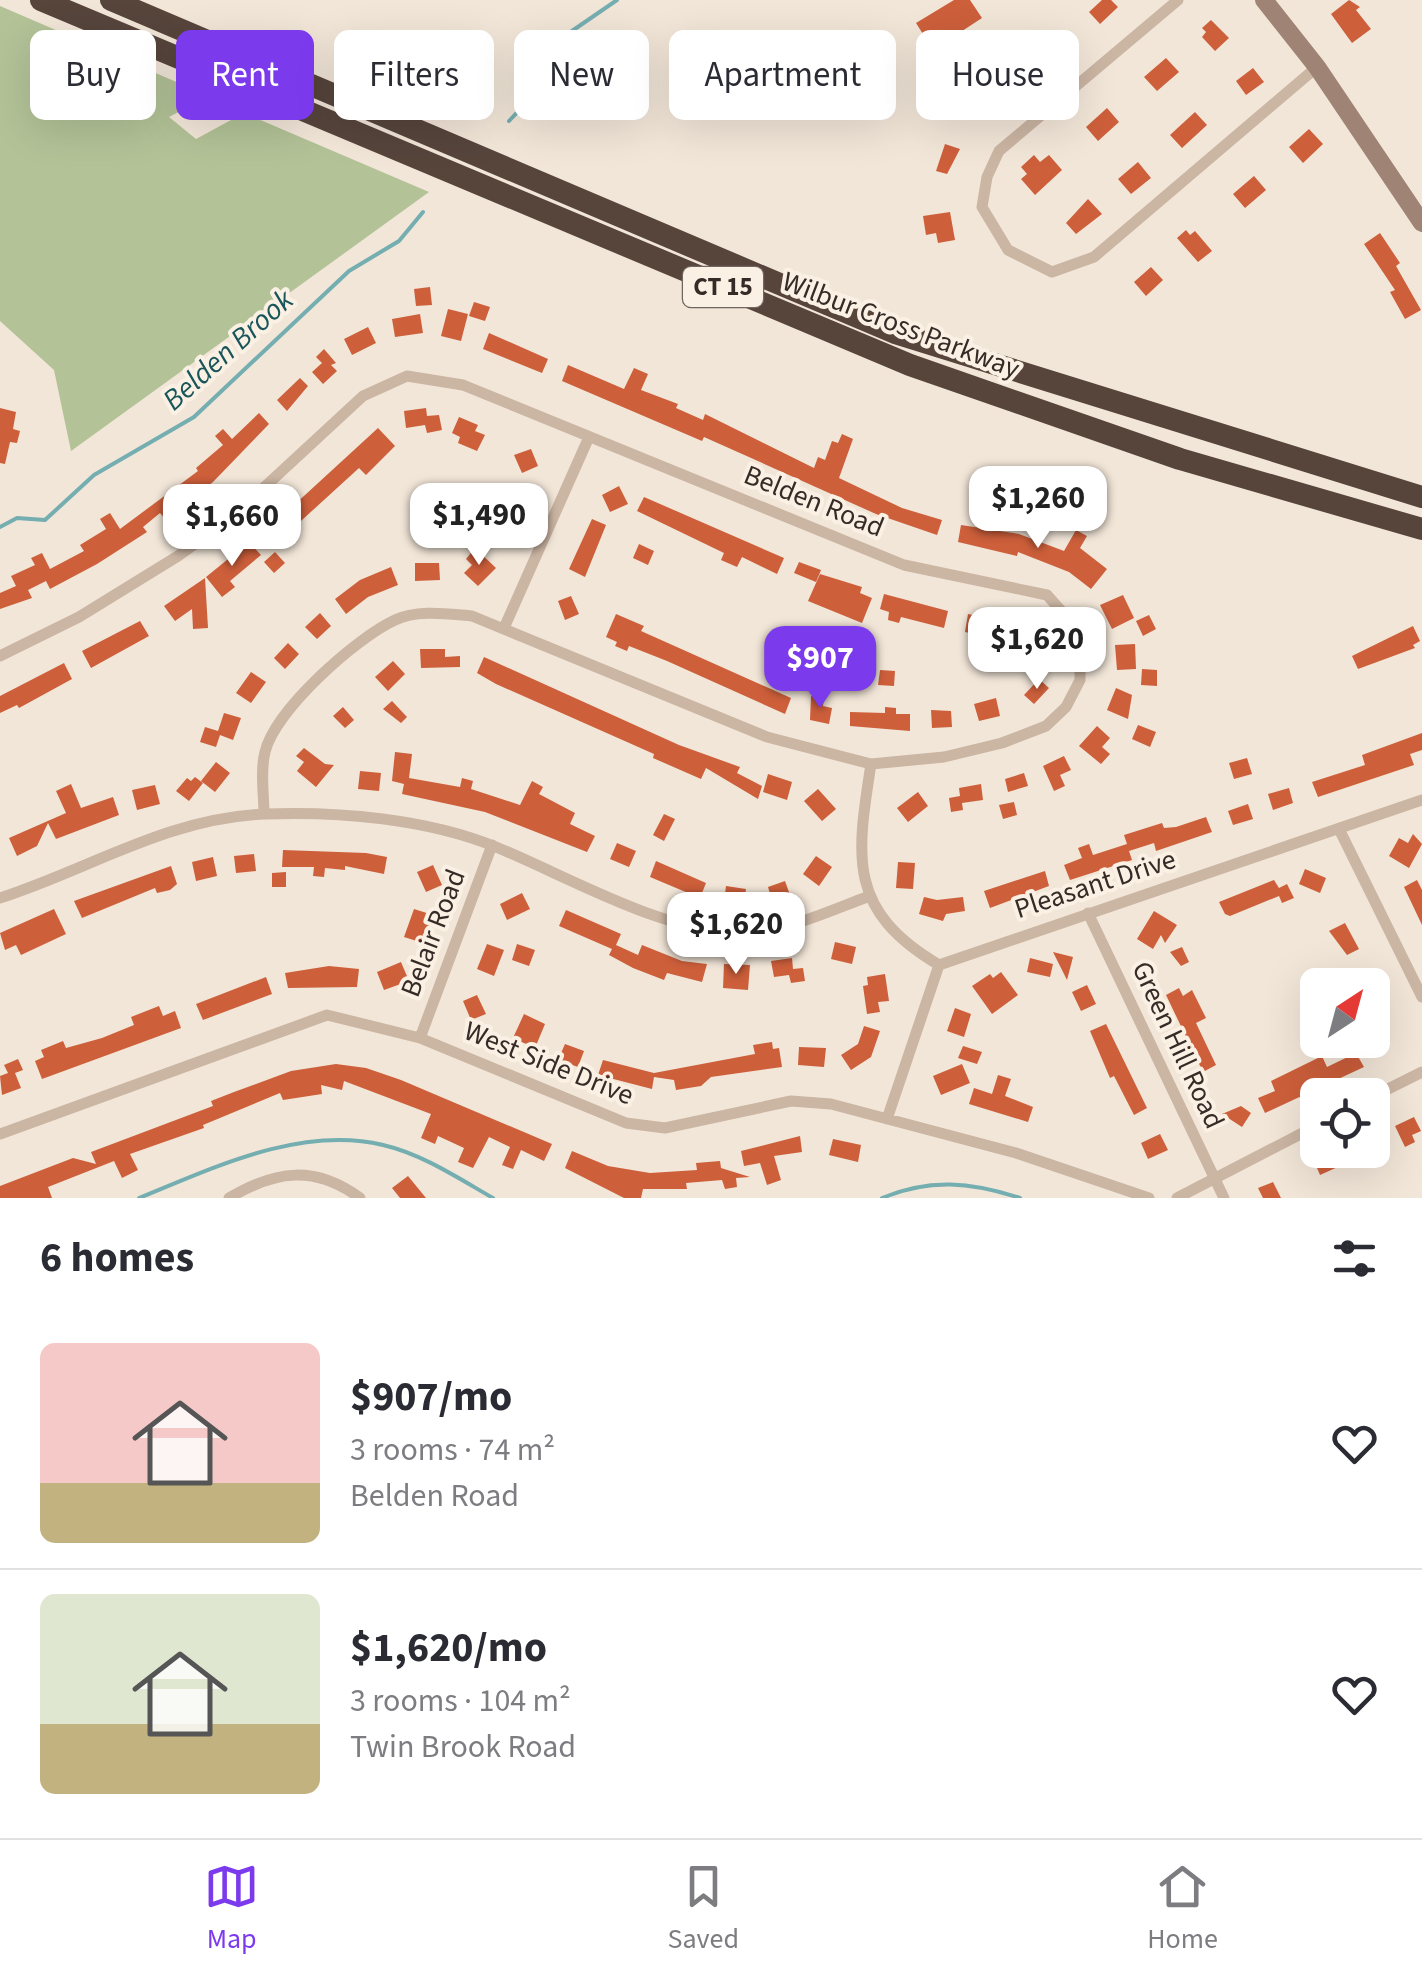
<!DOCTYPE html>
<meta charset="utf-8">
<style>
body{margin:0;font-family:"Source Sans 3",sans-serif;background:#f2f2f3;color:#2b2b33;height:100vh;display:flex;flex-direction:column;font-size:38px;white-space:nowrap}
*{box-sizing:border-box;margin:0}
p{font-size:32px;color:#7c7c81}
.icon{flex:none;width:55px;height:55px;fill:none;stroke:currentColor;stroke-width:2;stroke-linecap:round;stroke-linejoin:round}
.map{position:relative;height:1198px;overflow:hidden}
.details{display:flex;flex-direction:column;background:#fff;flex:1}
.details>*{flex:none}
.hud{position:absolute;left:30px;top:30px;width:1362px;height:90px;display:flex;gap:20px}
.needle{width:65px;rotate:36deg}
.fabs{position:absolute;left:1300px;top:968px;display:grid;gap:20px}
.fabs a{display:grid;place-items:center;width:90px;height:90px;border-radius:15px;background:#fff;box-shadow:0 10px 40px #0002;font-size:50px}
.price{position:absolute;translate:-50% -85px;padding:0 22px;border-radius:20px;background:#fff;color:#222;font-size:32px;line-height:65px;filter:drop-shadow(0 2px 5px #0008)}
.price::after{content:'';position:absolute;left:50%;top:60px;width:30px;height:22px;margin-left:-15px;background:inherit;clip-path:polygon(0 0,100% 0,50% 100%)}
.price.active{background:#7c3aed;color:#fff}
ul{padding:0;list-style:none}
li{display:flex;align-items:center;gap:30px;height:250px;padding:0 40px}
li+li{border-top:2px solid #e1e1e2}
li span{display:grid;place-items:center;flex:none;width:280px;height:200px;border-radius:15px;color:#555}
li>.icon{margin-inline-start:auto}
span .icon{width:120px;height:120px;fill:#fffc;stroke-width:1}
li b{font-size:42px}
h2{display:flex;justify-content:space-between;align-items:center;height:120px;padding:0 40px;font-size:42px}
.chip{padding:0 35px;border-radius:15px;background:#fff;box-shadow:0 10px 40px #0002;font-size:35px;line-height:90px}
.chip.active{background:#7c3aed;color:#fff}
.tabs{display:flex;justify-content:space-around;align-items:center;height:140px;border-top:2px solid #e1e1e2;background:#fff;font-size:28px;color:#7c7c81}
.tabs a{display:grid;justify-items:center;gap:5px}
.tabs .active{color:#7c3aed}
.map>svg:first-child{display:block}
.green{fill:#b3c297}
.lines{fill:none;stroke-linecap:round;stroke-linejoin:round}
.stream{stroke:#75aeb1;stroke-width:4}
.building{fill:#cd5f3b}
.minor{stroke:#cbb5a3;stroke-width:11}
.secondary{stroke:#9f8475;stroke-width:18}
.motorway{stroke:#57453c;stroke-width:22}
.labels{text-anchor:middle;dominant-baseline:central;stroke-width:8;stroke-linejoin:round;paint-order:stroke}
.shield{fill:#faf0e4;stroke:#71665f;stroke-width:2.5}
.shield-label{font-size:25px;font-weight:bold;fill:#362b26}
.street-label{font-size:28px;fill:#362b26;stroke:#faf0e4}
.water-label{font-size:30px;font-style:italic;fill:#195559;stroke:#faf0e4}
</style>
<div class="map">
<svg width="1422" height="1198" viewBox="0 0 1422 1198">
<rect width="100%" height="100%" fill="#f2e6d8"/>
<path class="green" d="M0 6 209 96 169 117 196 139 244 113 429 192 71 451 54 370 0 321Z"/>
<g class="lines">
<path class="stream" d="M509 121 542 86 553 44 617 0
M0 527 17 518 45 520 94 475 194 417 349 271 399 241 423 212
M139 1198C213 1168 301 1125 383 1145 422 1154 458 1178 493 1198
M882 1198C930 1178 971 1182 1020 1198"/>
</g>
<path class="building" d="M954 0H970L982 18 933 50 916 23Z
M1102 0H1111L1118 7 1100 24 1089 12Z
M1349 0 1360 7 1356 10 1371 29 1352 43 1331 14Z
M1211 20 1229 38 1215 51 1202 37 1206 32 1202 28Z
M1050 42 1060 56 1039 72 1028 59Z
M1166 58 1179 72 1157 91 1144 77Z
M1253 68 1264 82 1246 95 1236 81Z
M990 85 1006 102 989 117 979 105 985 99 980 93Z
M1107 108 1119 122 1098 141 1086 127Z
M1195 112 1207 125 1182 148 1170 135Z
M1309 129 1323 144 1303 163 1289 147Z
M945 144 960 149 947 174 936 171Z
M1034 155 1040 162 1049 155 1062 170 1035 195 1021 179 1027 174 1021 167Z
M1138 162 1151 178 1131 194 1118 179Z
M1254 176 1266 190 1245 208 1233 194Z
M1088 199 1102 214 1076 234 1066 223Z
M950 212 955 240 938 243 936 233 926 235 923 216Z
M1186 230 1190 235 1195 231 1212 251 1198 262 1177 238Z
M1380 233 1400 263 1396 266 1421 310 1405 319 1390 292 1395 290 1364 244Z
M1151 267 1163 280 1146 296 1134 282Z
M430 287 432 305 416 306 414 289Z
M474 302 490 307 485 321 469 316Z
M448 309 468 314 461 341 441 336Z
M420 314 423 333 395 337 392 319Z
M368 327 376 343 352 355 344 339Z
M489 333 548 359 542 373 483 349Z
M324 349 336 363 331 365 337 371 323 384 312 372 322 363 316 357Z
M568 365 624 389 634 368 648 374 641 390 678 404 676 408 703 420 705 414 814 468 818 457 825 460 832 441 838 443 842 434 853 439 839 478 902 508 942 520 937 535 876 514 704 437 702 441 562 381Z
M300 378 308 386 287 411 277 400Z
M0 408 16 412 13 429 20 431 17 443 10 442 5 464 0 463Z
M426 408 427 416 439 415 442 430 427 433 425 425 406 428 404 411Z
M259 413 269 424 213 482 165 519 160 513 143 527 147 532 97 564 50 589 46 581 28 590 32 598 0 609V593L16 586 11 576 35 565 31 558 42 553 50 569 84 551 80 545 106 529 100 519 110 513 120 529 198 471 196 468 223 445 215 436 223 429 232 439Z
M459 417 478 425 475 431 485 435 477 451 458 443 460 437 452 433Z
M378 428 395 446 366 475 359 468 279 541 268 529Z
M531 449 538 466 522 473 514 455Z
M619 486 628 504 610 512 602 495Z
M500 490 526 502 516 525 498 517 502 508 493 505Z
M644 497 784 558 777 574 742 557 737 567 721 560 724 553 637 511Z
M592 519 606 525 585 577 569 569Z
M961 525 1019 534 1064 551 1076 530 1087 536 1080 548 1107 569 1091 589 1069 572 1018 552 1017 556 958 542Z
M249 542 261 555 230 581 235 587 222 597 206 577Z
M639 544 654 551 648 565 633 558Z
M475 548 496 568 478 586 464 573 472 565 466 559Z
M275 552 285 563 274 573 264 562Z
M799 562 821 570 816 582 794 573Z
M415 563H439L440 580 415 581Z
M391 567 398 585 368 597 346 614 335 599 360 580Z
M820 574 862 587 860 593 872 598 862 623 808 601Z
M205 578 208 628 193 629 192 609 175 621 164 606Z
M884 594 948 611 944 628 901 617 899 623 888 620 889 612 880 609Z
M1123 595 1134 618 1112 629 1100 605Z
M571 596 579 614 565 620 558 601Z
M320 613 331 626 317 639 305 627Z
M616 614 644 626 641 631 791 698 785 714 667 661 629 646 627 651 615 646 617 642 606 637Z
M968 614 992 619 989 637 965 632Z
M1149 615 1156 629 1143 636 1136 621Z
M140 621 149 636 91 668 82 651Z
M1022 623 1041 633 1033 648 1014 638Z
M1413 626 1420 641 1413 645 1415 648 1358 669 1352 656Z
M288 643 299 654 285 669 274 658Z
M1135 644 1136 669 1117 670 1115 645Z
M420 649H445V657L460 656V667L421 668Z
M484 657 679 745 740 767 737 773 762 786 758 799 706 768 701 779 653 758 654 754 496 684 477 673Z
M393 661 405 674 388 691 375 677Z
M64 663 72 679 19 708 17 705 0 713V696Z
M1142 669 1157 670V686L1141 685Z
M880 670 895 671 894 686 878 685Z
M251 672 266 682 251 703 236 693Z
M1039 679 1049 688 1034 704 1024 695Z
M1116 688 1132 695 1128 719 1107 710Z
M811 696 824 698 823 706 832 708 829 724 810 720Z
M996 698 1000 716 979 721 974 704Z
M392 701 407 717 401 723 383 709Z
M343 707 354 720 345 728 333 716Z
M885 707 896 708V714H910V731L850 726V712L885 713Z
M931 710 951 711 952 727 932 728Z
M224 713 241 718 233 740 220 735 216 747 200 742 205 727 218 731Z
M1138 725 1156 732 1150 747 1132 739Z
M1097 726 1110 738 1102 747 1110 754 1101 764 1079 746Z
M1422 733V750L1410 754 1414 765 1318 797 1312 782 1365 765 1362 755Z
M304 748 325 764 334 765 316 787 297 771 304 762 296 756Z
M395 752 412 754 409 778 460 787 462 778 473 781 471 789 520 805 532 781 543 787 539 794 575 813 570 824 595 836 587 852 485 812 402 794 404 784 392 781Z
M1064 756 1071 770 1060 775 1065 786 1054 791 1043 766Z
M1247 758 1252 774 1234 779 1229 763Z
M216 762 230 773 215 792 201 781Z
M360 771 381 773 379 791 358 789Z
M1024 773 1028 786 1008 792 1005 779Z
M768 774 792 782 787 800 763 792Z
M195 777 203 783 189 801 176 791 187 778 191 781Z
M71 784 81 808 113 797 119 815 56 839 48 823 37 846 17 856 9 838 66 813 56 791Z
M981 784 983 800 962 803 963 810 951 812 949 798 960 796 959 788Z
M155 785 160 804 137 810 132 790Z
M1289 788 1293 803 1273 810 1268 794Z
M818 789 836 809 822 821 804 801Z
M918 792 928 806 908 822 897 808Z
M1014 802 1017 815 1003 819 999 805Z
M1248 804 1253 819 1233 825 1228 811Z
M664 814 675 819 664 841 653 835Z
M1206 817 1212 832 1156 851 1154 843 1129 851 1132 860 1070 880 1064 865 1082 858 1078 848 1089 844 1093 855 1127 844 1124 835 1162 823 1164 828 1176 827Z
M1413 834 1422 844 1409 868 1389 856 1399 838 1408 843Z
M617 843 636 851 629 867 610 859Z
M283 850 366 853 387 857 384 874 345 866V870L325 868 324 877 313 876 314 867H282Z
M254 854 256 871 236 873 234 856Z
M816 856 832 867 819 886 803 874Z
M213 857 217 876 196 881 192 862Z
M656 861 706 883 700 898 650 877Z
M898 862 915 863 913 889 896 888Z
M433 865 442 885 426 892 417 872Z
M171 866 177 884 170 890 157 893 155 888 82 918 74 901Z
M1305 869 1326 878 1320 893 1299 884Z
M1045 871 1049 886 990 908 984 891Z
M286 872V887H272V873Z
M1274 880 1279 888 1287 884 1294 898 1282 903 1279 896 1230 916 1225 914 1219 902Z
M1417 880 1422 890V925L1404 887Z
M785 881 790 895 772 901 768 887Z
M726 886 746 889 744 904 724 902Z
M522 893 530 909 507 920 500 904Z
M924 897 937 900 963 897 965 911 946 914 943 921 919 914Z
M54 909 66 934 21 955 16 945 5 950 0 933Z
M414 909 433 915 423 943 404 937Z
M566 910 621 934 616 945 638 955 642 945 682 961 707 964 702 982 667 973 664 980 633 968 609 955 612 949 559 926Z
M1154 911 1177 925 1165 943 1161 935 1153 949 1137 939Z
M1345 923 1359 949 1347 955 1329 931Z
M835 942 856 947 852 964 831 959Z
M487 944 504 950 494 976 477 969Z
M517 944 535 950 529 966 512 960Z
M1182 947 1189 962 1181 966 1170 952Z
M1053 952 1073 957 1067 980Z
M792 958 793 969 803 968 805 981 791 983 789 975 774 977 771 961Z
M1030 958 1053 964 1050 977 1027 972Z
M401 962 409 981 384 990 377 972Z
M724 964 750 965 748 990 723 988Z
M329 966 359 969 357 987 288 988 285 973Z
M1370 968 1378 985H1359L1354 976Z
M1001 972 1018 995 992 1014 972 986 990 974 993 978Z
M885 974 889 1001 878 1002 880 1012 867 1014 863 986 868 985 867 977Z
M266 977 272 994 203 1020 196 1004Z
M1087 985 1096 1004 1081 1011 1072 992Z
M1179 988 1183 996 1192 990 1206 1018 1196 1023 1216 1065 1203 1072 1166 995Z
M477 995 486 1014 471 1020 463 1001Z
M159 1006 163 1016 175 1011 181 1028 42 1079 35 1061 44 1057 41 1050 63 1041 66 1048 102 1038 134 1025 131 1017Z
M955 1008 971 1014 964 1037 947 1031Z
M524 1014 545 1024 535 1048 513 1038Z
M1106 1024 1147 1108 1134 1115 1114 1076 1110 1078 1090 1031Z
M864 1026 880 1031 871 1057 851 1070 841 1055 858 1044Z
M772 1042 773 1049 779 1048 782 1067 711 1077 701 1086 676 1090 674 1080 654 1077 652 1089 598 1075 603 1060 654 1073 755 1054 753 1045Z
M565 1044 584 1051 578 1067 558 1060Z
M963 1046 982 1052 977 1064 958 1058Z
M799 1047 826 1048 824 1067 798 1065Z
M1356 1053 1364 1067 1265 1113 1258 1098 1275 1091 1271 1081 1322 1056 1327 1067Z
M18 1059 23 1070 15 1073 21 1088 2 1095 0 1076 8 1073 4 1065Z
M336 1064 366 1068 401 1080 552 1144 544 1161 521 1150 513 1169 502 1165 510 1147 489 1137 473 1168 458 1162 464 1148 438 1136 435 1144 421 1138 431 1114 344 1081 342 1090 321 1085 322 1094 283 1100 280 1093 203 1125 204 1128 130 1154 138 1170 122 1178 114 1161 48 1187 52 1198H0V1186L73 1158 96 1164 91 1152 213 1106 211 1101 234 1092 291 1071Z
M962 1064 970 1083 941 1095 933 1076Z
M998 1075 1011 1079 1005 1096 1033 1107 1028 1122 969 1104 974 1088 992 1094Z
M1241 1106 1251 1113 1242 1127 1222 1114Z
M1414 1117 1421 1131 1412 1135 1415 1142 1405 1147 1395 1126Z
M1160 1134 1168 1150 1148 1159 1141 1143Z
M800 1136 802 1152 774 1156 781 1180 767 1185 760 1163 744 1166 741 1151Z
M833 1139 861 1145 858 1162 829 1155Z
M572 1151 608 1166 650 1173 697 1170 696 1163 720 1161 721 1168 750 1177 736 1178 737 1187 725 1189 722 1180 686 1183 687 1189H643L641 1198H624L565 1168Z
M1334 1153 1340 1166 1320 1175 1314 1161Z
M408 1176 426 1198H400L392 1188Z
M1273 1182 1281 1198H1263L1258 1188Z"/>
<g class="lines">
<path class="minor" d="M1178 0 999 151 987 177 982 207 1008 250 1052 272 1094 257 1317 67
M504 628 589 437
M0 656 79 617 178 556 230 519 363 396 407 376 463 385 904 565 1047 595 1071 622 1080 647V680L1066 707 1046 726 1002 743 944 757 871 764 767 737 472 616C448 614 417 609 395 620 356 638 275 710 265 752 260 771 264 795 264 814
M871 764C856 859 848 911 939 965
M1339 829 1422 997
M0 898C90 869 167 818 265 814 338 811 428 819 496 847 569 877 658 930 737 933 781 934 827 912 867 897
M1088 913 1224 1198
M420 1038 492 845
M1372 1097 1422 1072
M887 1119 939 965 1422 800
M0 1134 327 1015 420 1038 626 1123 665 1128 791 1101 831 1104 1016 1153 1149 1198
M229 1198C276 1170 315 1165 360 1198
M1177 1198 1318 1125"/>
<path class="secondary" d="M1264 0 1317 67 1422 223"/>
<path class="motorway" d="M41 0 910 365 1180 459 1422 529
M111 0 895 333 1422 497"/>
</g>
<g class="labels">
<rect class="shield" x="683" y="267" width="80" height="40" rx="8"/>
<g class="shield-label">
<text x="723" y="287">CT 15</text>
</g>
<g class="street-label">
<text transform="translate(901 325) rotate(21)">Wilbur Cross Parkway</text>
<text transform="translate(814 501) rotate(22)">Belden Road</text>
<text transform="translate(1095 884) rotate(-18)">Pleasant Drive</text>
<text transform="translate(433 933) rotate(-69)">Belair Road</text>
<text transform="translate(1178 1045) rotate(65)">Green Hill Road</text>
<text transform="translate(549 1063) rotate(22)">West Side Drive</text>
</g>
<g class="water-label">
<text transform="translate(228 350) rotate(-42)">Belden Brook</text>
</g>
</g>
</svg>
<div class="fabs">
<a><svg class="needle" viewBox="-14 -14 28 28"><path d="M0-13l5 13h-10z" fill="#e53935"/><path d="M0 13l5-13h-10z" fill="#7c7c81"/></svg></a>
<a><svg class="icon" aria-label="locate" viewBox="0 0 24 24"><circle cx="12" cy="12" r="6"/><path d="M12 2v4M12 18v4M2 12h4M18 12h4"/></svg></a>
</div>
<b class="price" style="left:1038px;top:551px">$1,260</b>
<b class="price" style="left:479px;top:568px">$1,490</b>
<b class="price" style="left:232px;top:569px">$1,660</b>
<b class="price" style="left:1037px;top:692px">$1,620</b>
<b class="price active" style="left:820px;top:711px">$907</b>
<b class="price" style="left:736px;top:977px">$1,620</b>
<div class="hud">
<a class="chip">Buy</a>
<a class="chip active">Rent</a>
<a class="chip">Filters</a>
<a class="chip">New</a>
<a class="chip">Apartment</a>
<a class="chip">House</a>
</div>
</div>
<section class="details">
<h2>6 homes<svg class="icon" aria-label="filters" viewBox="0 0 24 24"><path d="M4 7h16M4 17h16"/><circle cx="9" cy="7" r="2"/><circle cx="15" cy="17" r="2"/></svg></h2>
<ul>
<li><span style="background:linear-gradient(#f6c9c9 70%,#c2b280 0)"><svg class="icon" aria-label="home" viewBox="0 0 24 24"><path d="M3 11l9-7 9 7M6 9v11h12V9"/></svg></span><div><b>$907/mo</b><p>3 rooms · 74 m²</p><p>Belden Road</p></div><svg class="icon" aria-label="heart" viewBox="0 0 24 24"><path d="M12 20l-8-8c-3-5 5-10 8-4 3-6 11-1 8 4z"/></svg></li>
<li><span style="background:linear-gradient(#dfe7d0 65%,#c2b280 0)"><svg class="icon" aria-label="home" viewBox="0 0 24 24"><path d="M3 11l9-7 9 7M6 9v11h12V9"/></svg></span><div><b>$1,620/mo</b><p>3 rooms · 104 m²</p><p>Twin Brook Road</p></div><svg class="icon" aria-label="heart" viewBox="0 0 24 24"><path d="M12 20l-8-8c-3-5 5-10 8-4 3-6 11-1 8 4z"/></svg></li>
</ul>
</section>
<nav class="tabs">
<a class="active"><svg class="icon" aria-label="map" viewBox="0 0 24 24"><path d="M3 6l6-2 6 2 6-2v14l-6 2-6-2-6 2zM9 4v14M15 6v14"/></svg>Map</a>
<a><svg class="icon" aria-label="saved" viewBox="0 0 24 24"><path d="M7 4h10v16l-5-4-5 4z"/></svg>Saved</a>
<a><svg class="icon" aria-label="home" viewBox="0 0 24 24"><path d="M3 11l9-7 9 7M6 9v11h12V9"/></svg>Home</a>
</nav>
